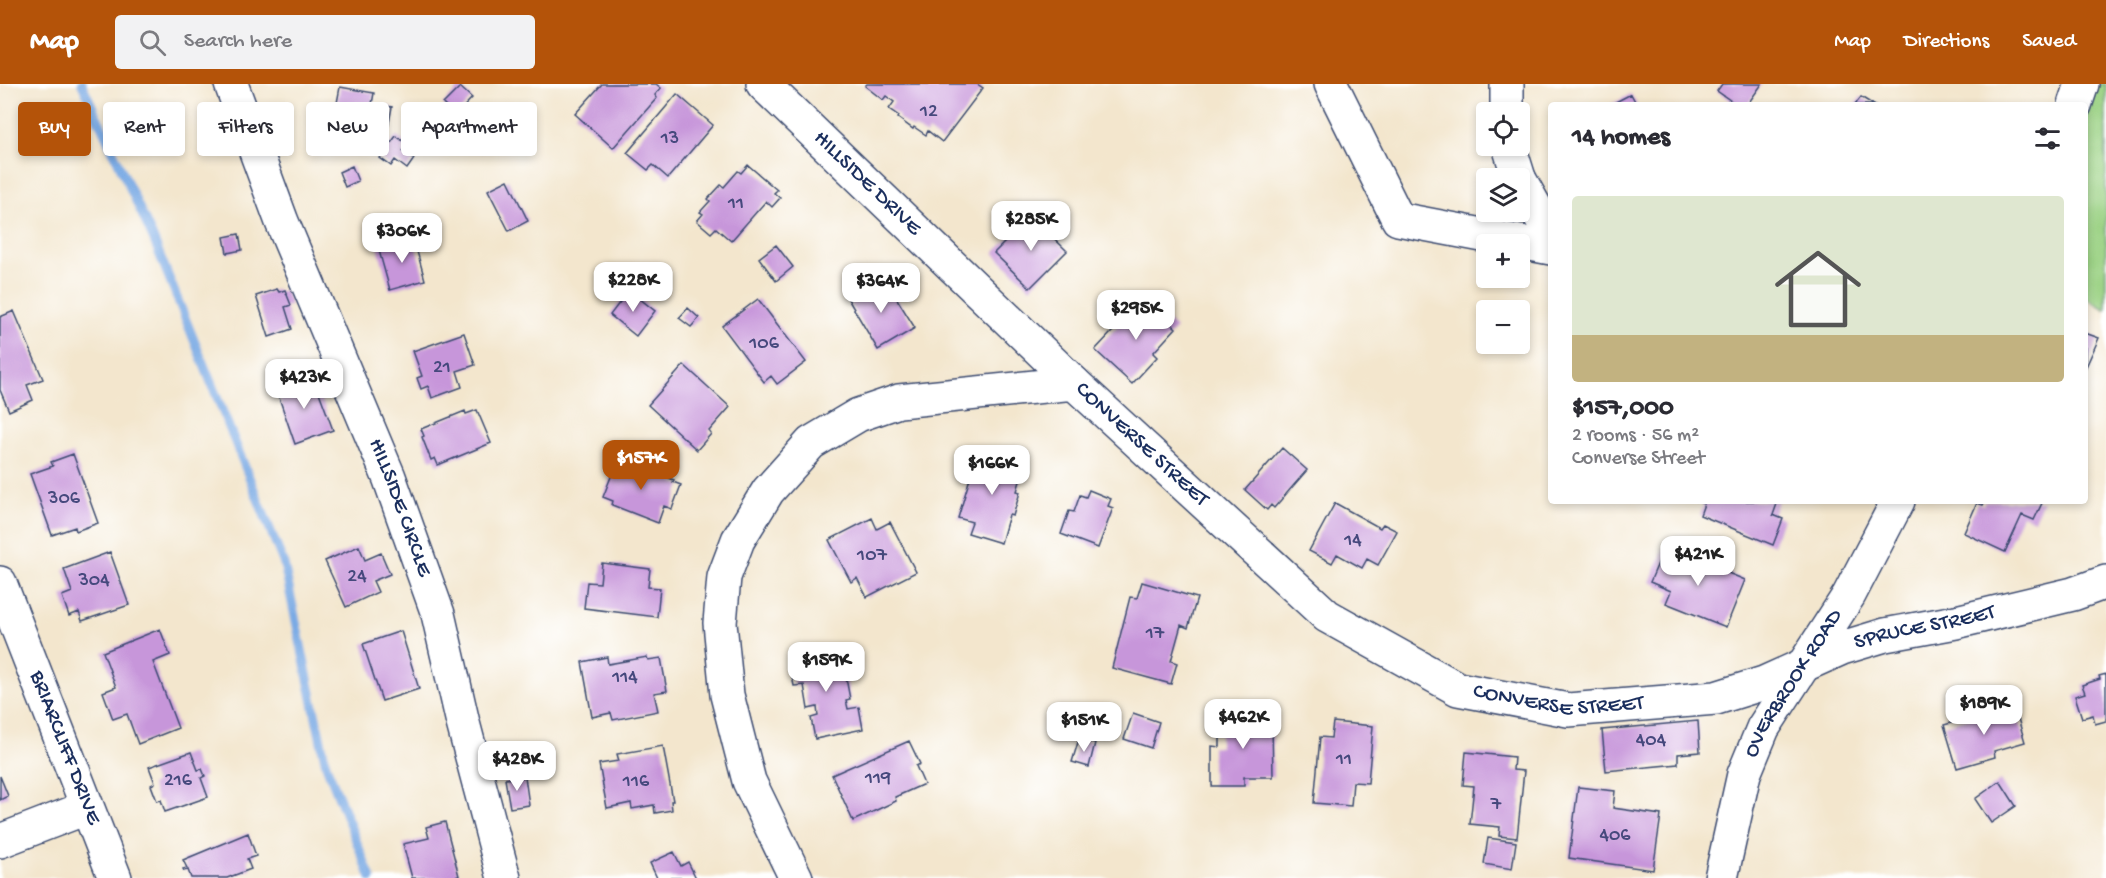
<!DOCTYPE html>
<meta charset="utf-8">
<style>
body{margin:0;font-family:"Gochi Hand",sans-serif;background:#f2f2f3;color:#2b2b33;height:100vh;display:flex;flex-direction:column;font-size:22px;white-space:nowrap}
*{box-sizing:border-box;margin:0}
p{font-size:20px;color:#7c7c81}
.icon{flex:none;width:33px;height:33px;fill:none;stroke:currentColor;stroke-width:2;stroke-linecap:round;stroke-linejoin:round}
.map{position:relative;flex:1;overflow:hidden}
.sheet{position:absolute;left:1548px;top:18px;width:540px;height:402px;display:flex;flex-direction:column;background:#fff;border-radius:6px;box-shadow:0 3px 9px #0003}
.sheet>*{flex:none}
.banner{position:absolute;left:18px;top:18px;width:570px;height:54px;display:flex;gap:12px}
.tools{position:absolute;left:1476px;top:18px;display:grid;gap:12px}
.tools a{display:grid;place-items:center;width:54px;height:54px;border-radius:6px;background:#fff;box-shadow:0 3px 9px #0003;font-size:30px}
.price{position:absolute;translate:-50% -51px;padding:0 14px;border-radius:12px;background:#fff;color:#222;font-size:20px;line-height:39px;filter:drop-shadow(0 2px 3px #0008)}
.price::after{content:'';position:absolute;left:50%;top:36px;width:18px;height:14px;margin-left:-9px;background:inherit;clip-path:polygon(0 0,100% 0,50% 100%)}
.price.on{background:#b45309;color:#fff}
ul{padding:0;list-style:none}
li{display:grid;align-content:center;gap:12px;height:318px;padding:0 24px}
li+li{border-top:2px solid #e1e1e2}
li span{display:grid;place-items:center;height:186px;border-radius:6px;color:#555}
li>.icon{margin-inline-start:auto}
span .icon{width:108px;height:108px;fill:#fffc;stroke-width:1}
li b{font-size:26px}
h2{display:flex;justify-content:space-between;align-items:center;height:72px;padding:0 24px;font-size:26px}
.pill{padding:0 21px;border-radius:6px;background:#fff;box-shadow:0 3px 9px #0003;font-size:21px;line-height:54px}
.pill.on{background:#b45309;color:#fff}
header{display:flex;align-items:center;gap:36px;box-sizing:border-box;height:84px;padding:0 30px;background:#b45309;color:#fff}
header strong{font-size:28px}
nav{display:flex;gap:33px;margin-inline-start:auto;font-size:21px}
.search{width:420px;height:54px;background:#f2f2f3;display:flex;align-items:center;gap:15px;box-sizing:border-box;padding:0 21px;border-radius:6px;color:#7c7c81;font-size:22px}
.map>svg:first-child{display:block}
.green{fill:#9bd284;stroke:#5b8071;stroke-width:1.5}
.lines{fill:none;stroke-linecap:round;stroke-linejoin:round}
.stream{stroke:#7aaae4;stroke-width:9}
.building{fill:#c796da}
.minor-casing{stroke:#3b4a6f;stroke-width:36}
.minor{stroke:#fff;stroke-width:33}
.labels{text-anchor:middle;dominant-baseline:central;stroke-width:6;stroke-linejoin:round;paint-order:stroke}
.number-label{font-size:20px;fill:#46497d}
.street-label{font-size:22px;fill:#1b2f5e;stroke:#fff}
</style>
<header>
<strong>Map</strong>
<div class="search"><svg class="icon" aria-label="search" viewBox="0 0 24 24"><circle cx="10" cy="10" r="6"/><path d="M15 15l6 6"/></svg>Search here</div>
<nav><a>Map</a><a>Directions</a><a>Saved</a></nav>
</header>
<div class="map">
<svg width="2106" height="794" viewBox="0 0 2106 794">
<rect width="100%" height="100%" fill="#fff"/>
<filter id="ink" filterUnits="userSpaceOnUse"><feTurbulence type="fractalNoise" baseFrequency=".0167" numOctaves="2"/><feDisplacementMap in="SourceGraphic" scale="12" xChannelSelector="R" yChannelSelector="G"/><feConvolveMatrix kernelMatrix="1 2 1 2 8 2 1 2 1" color-interpolation-filters="sRGB"/></filter>
<filter id="wash" filterUnits="userSpaceOnUse"><feTurbulence type="fractalNoise" baseFrequency=".008" numOctaves="4" result="noise"/><feDisplacementMap in="SourceGraphic" scale="24" xChannelSelector="R" yChannelSelector="G"/><feGaussianBlur stdDeviation="1.35" result="paint"/><feColorMatrix in="noise" values="0 0 0 0 0 0 0 0 0 0 0 0 0 0 0 0 0 1.4 0 .05"/><feComposite in="paint" operator="in"/></filter>
<g filter="url(#wash)">
<rect width="100%" height="100%" fill="#f3e6cd"/>
<path class="green" d="M2092 0H2106V226L2085 213V27Z"/>
<g class="lines">
<path class="stream" d="M82 0 153 154 284 480 326 681 371 794"/>
</g>
<g id="blocks">
<path class="building" d="M602 0H656L661 4 655 11 657 14 613 64 575 30Z
M867 0H977L983 4 942 58 928 47 926 51 914 43 913 45 898 34 899 32 889 25 894 18 886 12 883 16 865 2Z
M1722 0H1762L1747 21H1737L1717 7Z
M340 3 374 9 372 20 392 23 387 50 383 49 381 64 326 55 330 34 334 35Z
M460 3 472 14 455 32 443 20Z
M677 10 713 41 668 94 653 81 648 86 627 69Z
M1631 10 1637 21H1610Z
M1861 13 1874 21H1855Z
M396 52 407 60 403 67 414 75 407 85 395 76 391 82 380 74Z
M748 81 777 106 774 109 780 114 772 123 766 117 731 157 716 144 711 149 697 137 703 130 700 128 710 117 708 115 721 101 724 103 738 87 741 89Z
M352 82 358 97 345 103 339 88Z
M508 96 528 137 509 147 488 106Z
M1031 132 1067 167 1030 204 994 169Z
M239 150 242 166 227 169 224 153Z
M413 153 425 196 390 206 378 163Z
M776 161 793 183 776 197 759 174Z
M884 194 915 244 878 266 848 215Z
M277 205 279 208 285 206 291 221 285 223 292 245 269 253 256 212Z
M629 206 655 227 636 252 610 231Z
M1144 214 1176 244 1153 269 1157 273 1132 300 1095 266Z
M758 215 806 278 777 300 771 292 764 298 722 242Z
M688 224 699 234 691 243 679 234Z
M14 227 43 295 27 301 33 316 9 327 0 306V233Z
M464 249 475 281 457 287 462 303 432 314 428 302 421 305 417 294 422 292 413 267Z
M2085 249 2099 254 2085 285Z
M684 281 730 323 709 347 711 350 697 366 648 321Z
M313 292 333 346 295 360 276 305Z
M477 326 491 359 438 381 435 374 431 376 422 353 424 352 421 345 465 327 466 330Z
M1282 364 1307 386 1274 424 1271 421 1267 426 1245 406Z
M986 366 1016 375 1014 381 1024 384 1017 407 1020 408 1013 432 1009 431 1001 459 968 449 972 438 958 434 976 374 983 376Z
M73 370 98 439 76 447 75 443 52 451 30 390 53 382 51 378Z
M618 375 674 396 673 398 681 401 672 425 664 422 658 439 612 421 613 417 603 413Z
M1089 406 1111 415 1108 422 1113 424 1098 464 1061 450 1069 427 1074 428 1080 411 1086 413Z
M1696 417H1778L1773 431 1783 435 1773 461 1700 431 1704 420Z
M1985 417H2043L2034 436 2022 431 2005 468 1964 449 1977 419 1983 421Z
M1335 419 1380 444 1383 440 1397 447 1378 481 1367 475 1362 484 1337 470 1332 479 1309 467Z
M872 434 877 445 890 438 916 488 867 513 857 494 851 498 829 456Z
M359 462 365 476 381 469 390 490 373 497 378 508 346 523 325 477Z
M1665 463 1745 496 1726 543 1666 519 1671 507 1650 498Z
M110 468 129 521 82 537 79 528 69 532 62 512 72 508 64 485Z
M602 479 650 485 648 503 660 504 657 533 584 524 587 498 600 499Z
M1142 498 1197 514 1188 544 1181 541 1171 577 1177 579 1171 600 1112 584 1130 513 1137 514Z
M160 545 170 571 153 578 178 644 138 660 127 630 113 635 103 608 116 603 103 568Z
M401 547 419 605 382 617 363 560Z
M820 565 823 577 842 573 850 615 846 616 848 625 859 623 863 645 815 655 811 634 818 632 817 623 808 625 804 601 794 602 788 572Z
M607 573 608 580 647 573 648 576 661 574 667 607 654 609 658 627 613 636 611 629 592 633 582 578Z
M2106 590V637L2095 640 2093 631 2082 634 2075 612 2085 609 2082 601 2100 595 2099 592Z
M2014 621 2025 658 1994 667 1995 673 1957 684 1944 641Z
M1133 629 1159 638 1151 664 1124 655Z
M1228 629H1269V640H1272L1273 693H1244V702H1212V662L1220 663V640H1227Z
M1698 637 1700 668 1678 670V680L1606 687 1602 646Z
M1333 638 1373 642 1368 699 1353 698 1351 722 1314 719 1320 653 1331 654Z
M1079 655 1095 659 1089 683 1072 678Z
M909 657 920 680 916 682 924 700 895 713 896 717 853 737 832 691Z
M663 662 673 717H671L672 726 655 729 654 721 632 725 631 719 607 724 599 680 619 677 617 670Z
M191 668 198 686 202 685 205 692 201 694 208 713 165 728 161 716 157 717 151 701 155 699 149 683Z
M1466 668 1514 673 1513 686 1524 687 1517 754 1499 752 1500 743 1470 740 1474 702 1463 701Z
M0 692 8 712 0 716Z
M525 693 529 721 510 724 505 695Z
M2000 697 2016 722 1991 739 1975 715Z
M1578 703 1615 707 1613 724 1661 731 1653 786 1569 774Z
M445 738 459 792 451 794H412L403 760 429 754 426 743Z
M248 749 256 772 247 775 251 785 227 794H191L188 786 184 787 183 785 187 784 183 776Z
M1488 754 1516 758 1512 785 1484 780Z
M674 768 681 782 688 778 696 794H657L650 779Z"/>
</g>
</g>
<g filter="url(#ink)">
<use href="#blocks" fill-opacity="0" stroke="#3b4a6f" stroke-width="1.5"/>
<g class="lines">
<g class="minor-casing">
<g id="minor">
<path id="s1" d="M231 0 282 138 389 393 438 530 463 639 504 794"/>
<path id="s2" d="M763 0 1074 299"/>
<path d="M1331 0 1398 135 1551 164"/>
<path d="M2075 21 2082 0"/>
<path d="M1507 28V0"/>
<path d="M1509 62 1519 94"/>
<path d="M1520 96 1551 151"/>
<path id="s3" d="M0 499 115 794"/>
<path d="M0 757 86 724"/>
<path id="s4" d="M796 794 749 697 727 611 720 539 724 493 738 456 768 407 811 359 858 331 899 317 1074 299 1327 532 1458 605 1568 626 1716 614 1764 599 1842 564 1885 551 1956 538 2073 510 2106 498"/>
<path id="s5" d="M1721 794 1744 690 1763 644 1849 511 1898 417"/>
</g>
</g>
<use href="#minor" class="minor"/>
</g>
</g>
<g class="labels">
<g class="number-label">
<text x="929" y="28">12</text>
<text x="670" y="55">13</text>
<text x="736" y="120">11</text>
<text x="764" y="260">106</text>
<text x="442" y="284">21</text>
<text x="64" y="415">306</text>
<text x="1353" y="457">14</text>
<text x="872" y="472">107</text>
<text x="357" y="493">24</text>
<text x="94" y="497">304</text>
<text x="1155" y="550">17</text>
<text x="625" y="594">114</text>
<text x="1651" y="657">404</text>
<text x="1344" y="676">11</text>
<text x="878" y="695">119</text>
<text x="178" y="697">216</text>
<text x="636" y="698">116</text>
<text x="1496" y="721">7</text>
<text x="1615" y="752">406</text>
</g>
<g class="street-label">
<text stroke="none"><textPath href="#s2" startOffset="144">HILLSIDE DRIVE</textPath></text>
<text stroke="none"><textPath href="#s4" startOffset="842">CONVERSE STREET</textPath></text>
<text stroke="none"><textPath href="#s1" startOffset="456">HILLSIDE CIRCLE</textPath></text>
<text stroke="none"><textPath href="#s4" startOffset="1726">SPRUCE STREET</textPath></text>
<text stroke="none"><textPath href="#s5" startOffset="210">OVERBROOK ROAD</textPath></text>
<text stroke="none"><textPath href="#s4" startOffset="1346">CONVERSE STREET</textPath></text>
<text stroke="none"><textPath href="#s3" startOffset="177">BRIARCLIFF DRIVE</textPath></text>
</g>
</g>
</svg>
<div class="tools">
<a><svg class="icon" aria-label="locate" viewBox="0 0 24 24"><circle cx="12" cy="12" r="6"/><path d="M12 2v4M12 18v4M2 12h4M18 12h4"/></svg></a>
<a><svg class="icon" aria-label="layers" viewBox="0 0 24 24"><path d="M12 4l9 5-9 5-9-5zM3 14l9 5 9-5"/></svg></a>
<a>+</a>
<a>−</a>
</div>
<b class="price" style="left:1031px;top:168px">$285K</b>
<b class="price" style="left:402px;top:180px">$306K</b>
<b class="price" style="left:633px;top:229px">$228K</b>
<b class="price" style="left:881px;top:230px">$364K</b>
<b class="price" style="left:1136px;top:257px">$295K</b>
<b class="price" style="left:304px;top:326px">$423K</b>
<b class="price on" style="left:641px;top:407px">$157K</b>
<b class="price" style="left:992px;top:412px">$166K</b>
<b class="price" style="left:1698px;top:503px">$421K</b>
<b class="price" style="left:826px;top:609px">$159K</b>
<b class="price" style="left:1984px;top:652px">$189K</b>
<b class="price" style="left:1243px;top:666px">$462K</b>
<b class="price" style="left:1084px;top:669px">$151K</b>
<b class="price" style="left:517px;top:708px">$428K</b>
<div class="banner">
<a class="pill on">Buy</a>
<a class="pill">Rent</a>
<a class="pill">Filters</a>
<a class="pill">New</a>
<a class="pill">Apartment</a>
</div>
<section class="sheet">
<h2>14 homes<svg class="icon" aria-label="filters" viewBox="0 0 24 24"><path d="M4 7h16M4 17h16"/><circle cx="9" cy="7" r="2"/><circle cx="15" cy="17" r="2"/></svg></h2>
<ul>
<li><span style="background:linear-gradient(#dfe7d0 75%,#c2b280 0)"><svg class="icon" aria-label="home" viewBox="0 0 24 24"><path d="M3 11l9-7 9 7M6 9v11h12V9"/></svg></span><div><b>$157,000</b><p>2 rooms · 56 m²</p><p>Converse Street</p></div></li>
</ul>
</section>
</div>
